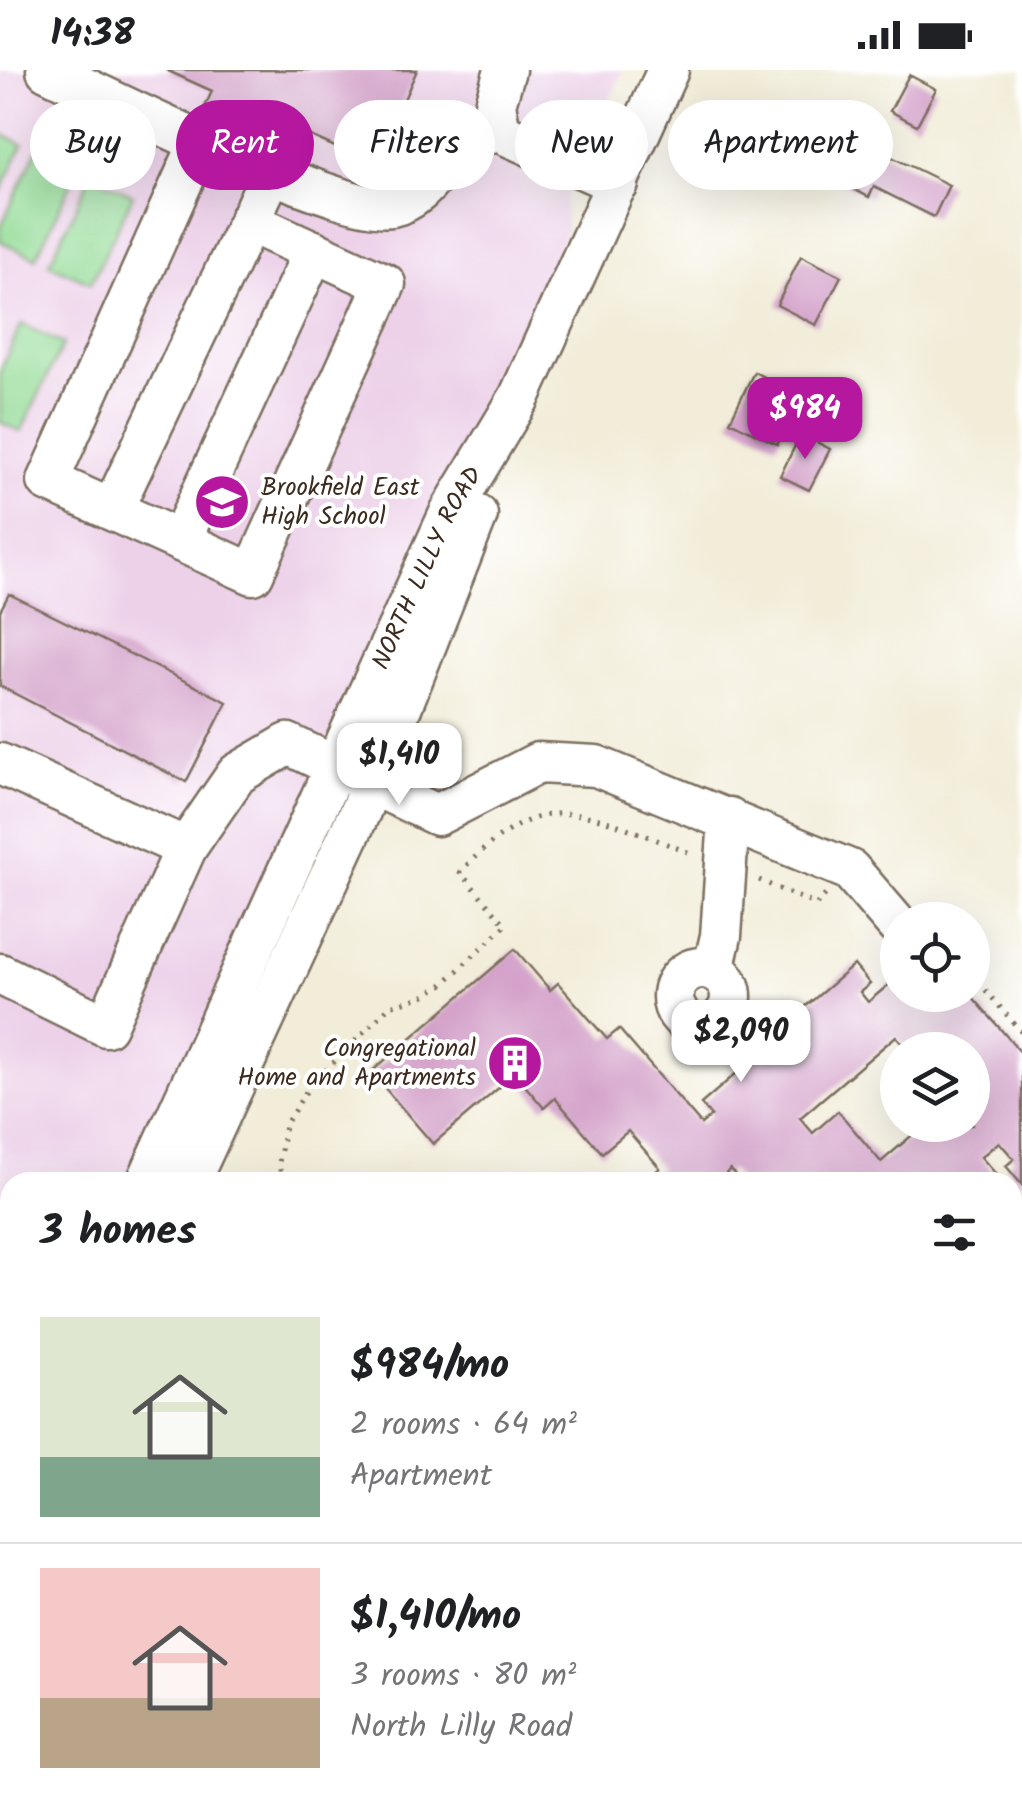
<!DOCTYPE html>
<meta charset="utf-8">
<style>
body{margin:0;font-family:Kalam,sans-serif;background:#f6f6f6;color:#202124;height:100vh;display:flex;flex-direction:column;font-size:38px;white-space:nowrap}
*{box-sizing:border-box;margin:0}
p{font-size:32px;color:#757577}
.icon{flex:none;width:55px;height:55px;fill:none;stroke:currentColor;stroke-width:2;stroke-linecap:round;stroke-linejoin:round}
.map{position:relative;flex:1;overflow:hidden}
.details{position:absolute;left:0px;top:1102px;width:1022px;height:642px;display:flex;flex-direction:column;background:#fff;border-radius:30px 30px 0 0;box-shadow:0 10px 40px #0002}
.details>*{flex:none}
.hud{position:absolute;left:30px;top:30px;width:962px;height:90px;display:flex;gap:20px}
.tools{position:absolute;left:880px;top:832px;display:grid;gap:20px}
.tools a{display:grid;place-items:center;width:110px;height:110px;border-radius:50%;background:#fff;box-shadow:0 10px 40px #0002;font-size:50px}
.price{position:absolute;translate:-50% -85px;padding:0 22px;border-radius:20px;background:#fff;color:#222;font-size:32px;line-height:65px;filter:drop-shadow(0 2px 5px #0008)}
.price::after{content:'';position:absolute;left:50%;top:60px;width:30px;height:22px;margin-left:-15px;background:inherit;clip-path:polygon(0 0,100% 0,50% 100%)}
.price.active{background:#b5179e;color:#fff}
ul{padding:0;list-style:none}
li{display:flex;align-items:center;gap:30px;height:250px;padding:0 40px}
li+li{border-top:2px solid #e0e0e0}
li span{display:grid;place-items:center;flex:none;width:280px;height:200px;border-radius:0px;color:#555}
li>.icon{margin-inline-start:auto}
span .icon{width:120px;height:120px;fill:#fffc;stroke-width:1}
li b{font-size:42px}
h2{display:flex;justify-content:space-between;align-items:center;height:120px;padding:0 40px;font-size:42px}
.tag{padding:0 35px;border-radius:45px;background:#fff;box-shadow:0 10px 40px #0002;font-size:35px;line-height:90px}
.tag.active{background:#b5179e;color:#fff}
.status{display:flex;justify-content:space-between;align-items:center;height:70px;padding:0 50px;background:#fff;direction:ltr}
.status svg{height:28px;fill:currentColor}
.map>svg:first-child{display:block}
.built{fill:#edd1e9}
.green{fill:#93db96;stroke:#67825a;stroke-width:2.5}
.building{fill:#d4a2ca;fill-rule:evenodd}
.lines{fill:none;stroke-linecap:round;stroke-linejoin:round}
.minor-casing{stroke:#7b6e5f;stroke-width:45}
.path{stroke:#7b6e5f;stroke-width:5;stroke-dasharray:2.5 8;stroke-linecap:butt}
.minor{stroke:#fff;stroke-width:40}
.labels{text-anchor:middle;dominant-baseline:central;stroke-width:8;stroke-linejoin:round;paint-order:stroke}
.poi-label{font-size:25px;fill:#3b2a1e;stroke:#fff;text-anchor:start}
.street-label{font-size:25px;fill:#3b2a1e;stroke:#fff}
</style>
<div class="status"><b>14:38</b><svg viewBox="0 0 49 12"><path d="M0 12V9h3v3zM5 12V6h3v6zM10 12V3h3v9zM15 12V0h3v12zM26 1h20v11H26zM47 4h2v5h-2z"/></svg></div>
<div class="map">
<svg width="1022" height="1743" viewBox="0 0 1022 1743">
<rect width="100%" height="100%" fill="#fff"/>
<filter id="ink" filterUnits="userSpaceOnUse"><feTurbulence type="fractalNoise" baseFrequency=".01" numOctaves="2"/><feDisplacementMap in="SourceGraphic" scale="20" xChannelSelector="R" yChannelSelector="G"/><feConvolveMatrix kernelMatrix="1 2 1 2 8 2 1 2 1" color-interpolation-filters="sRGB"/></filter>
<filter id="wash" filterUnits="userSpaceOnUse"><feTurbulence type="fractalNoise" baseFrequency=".0048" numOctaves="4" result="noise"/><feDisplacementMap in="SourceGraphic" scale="40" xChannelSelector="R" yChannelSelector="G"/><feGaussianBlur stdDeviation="2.25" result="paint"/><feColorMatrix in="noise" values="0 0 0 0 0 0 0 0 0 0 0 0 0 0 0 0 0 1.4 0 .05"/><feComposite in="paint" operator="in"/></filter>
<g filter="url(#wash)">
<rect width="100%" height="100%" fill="#f2edd9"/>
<path class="built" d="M0 0H623L565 130 566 162 135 1112H10V1178L0 1174Z"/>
<path class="green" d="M0 63 23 74 0 123Z
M37 80 78 99 36 188 0 171V158Z
M91 105 133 125 91 213 49 194Z
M22 254 63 274 21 362 0 352V300Z"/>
<g id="blocks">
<path class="building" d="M166 0H417L375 95 262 44 254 59 205 37 212 21Z
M909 5 936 19 917 55 890 41Z
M859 71 949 115 934 147 874 117 869 127 839 112Z
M801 186 841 206 816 255 777 235Z
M754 302 782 316 773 336 803 351 795 368 783 362 777 374 730 351Z
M801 364 830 379 809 420 780 406Z
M9 524 227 632 186 712 0 616V541Z
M515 879 550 920 558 913 607 969 619 959 701 1054 711 1046 701 1034 761 982 758 977 854 895 870 914 860 922 868 932 898 907V925H971L1022 984V1115L1006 1096 1014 1089 999 1072 981 1087 1003 1112H741L730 1099 719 1112H643L660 1098 628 1061 602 1083 555 1028 544 1038 515 1004 433 1074 371 1002ZM896 966 908 980H972V1055H924L881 1092 838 1041 813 1063 800 1048Z"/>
</g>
</g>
<g filter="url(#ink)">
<use href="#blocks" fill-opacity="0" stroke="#7b6e5f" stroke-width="2.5"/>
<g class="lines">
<g class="minor-casing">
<g id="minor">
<path d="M47 0C105 27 343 147 392 136 439 126 446 61 500 62L618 114"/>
<path d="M500 62 495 34 505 0"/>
<path d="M200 72 48 411 253 504 385 214 254 154 251 147 272 102"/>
<path d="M112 440 251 147"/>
<path d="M180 471 314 181"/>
<path d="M0 694 186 778 237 704 288 674 437 745 538 693 596 696 850 800 898 856"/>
<circle cx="702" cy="927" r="29"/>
<path d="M713 900 721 866 729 748"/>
<path d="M0 904 106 956 186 778"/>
<path id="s1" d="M147 1112 451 441 519 328 668 0"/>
<path d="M189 1112 361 739 477 445"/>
<path d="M1012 1173 1022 1178"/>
<path d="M0 1187 10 1192"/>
<path d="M0 1231 10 1235"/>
<path d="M1012 1242 1022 1230"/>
<path d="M1012 1374 1022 1361"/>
<path d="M0 1427 10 1404"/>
<path d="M0 1539 10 1516"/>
<path d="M1012 1729 1022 1734"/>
<path d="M676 1743 684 1735"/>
</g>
</g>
<path class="path" d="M759 810 816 835 827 823
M972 904 1022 963
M282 1112 279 1093 285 1055 309 1017 390 936 422 927 442 915 506 855 460 802C548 710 589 745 693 784"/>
<use href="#minor" class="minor"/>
</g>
</g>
<defs>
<g id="school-disc" transform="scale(2.875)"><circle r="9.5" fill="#b5179e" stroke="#fff"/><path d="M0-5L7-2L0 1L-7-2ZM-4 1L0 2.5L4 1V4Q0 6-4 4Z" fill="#fff"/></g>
<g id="building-disc" transform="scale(2.875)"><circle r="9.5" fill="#b5179e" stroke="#fff"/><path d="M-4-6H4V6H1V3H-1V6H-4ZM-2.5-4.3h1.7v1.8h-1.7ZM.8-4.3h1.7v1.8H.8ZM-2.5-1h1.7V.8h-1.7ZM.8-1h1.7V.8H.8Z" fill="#fff"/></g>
</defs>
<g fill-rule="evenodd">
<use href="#school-disc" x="222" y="432"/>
<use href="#building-disc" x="515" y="993"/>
</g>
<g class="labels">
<g class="poi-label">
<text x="261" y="418">Brookfield East<tspan x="261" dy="29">High School</tspan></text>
<text x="476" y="979" text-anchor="end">Congregational<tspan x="476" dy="29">Home and Apartments</tspan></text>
</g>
<g class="street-label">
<text stroke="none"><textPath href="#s1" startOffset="675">NORTH LILLY ROAD</textPath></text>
</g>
</g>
</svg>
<div class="tools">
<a><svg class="icon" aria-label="locate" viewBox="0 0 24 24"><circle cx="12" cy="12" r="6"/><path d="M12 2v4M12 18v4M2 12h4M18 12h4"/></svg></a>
<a><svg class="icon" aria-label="layers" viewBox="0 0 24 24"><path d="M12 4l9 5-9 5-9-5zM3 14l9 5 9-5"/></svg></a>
</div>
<b class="price active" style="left:805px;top:392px">$984</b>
<b class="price" style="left:399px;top:738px">$1,410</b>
<b class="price" style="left:741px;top:1015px">$2,090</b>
<div class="hud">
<a class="tag">Buy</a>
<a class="tag active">Rent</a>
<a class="tag">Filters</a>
<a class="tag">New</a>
<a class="tag">Apartment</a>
</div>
<section class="details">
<h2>3 homes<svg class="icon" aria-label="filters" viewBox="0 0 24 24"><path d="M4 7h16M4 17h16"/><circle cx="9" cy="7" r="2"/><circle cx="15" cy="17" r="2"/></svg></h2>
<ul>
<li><span style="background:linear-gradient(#dfe7d0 70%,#7fa58c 0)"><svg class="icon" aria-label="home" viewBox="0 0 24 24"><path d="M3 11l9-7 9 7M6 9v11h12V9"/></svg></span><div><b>$984/mo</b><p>2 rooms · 64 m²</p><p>Apartment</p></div></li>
<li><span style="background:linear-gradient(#f6c9c9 65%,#b9a48a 0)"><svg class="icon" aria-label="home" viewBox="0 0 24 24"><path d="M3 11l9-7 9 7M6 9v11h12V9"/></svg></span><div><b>$1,410/mo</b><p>3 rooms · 80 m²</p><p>North Lilly Road</p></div></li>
</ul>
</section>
</div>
